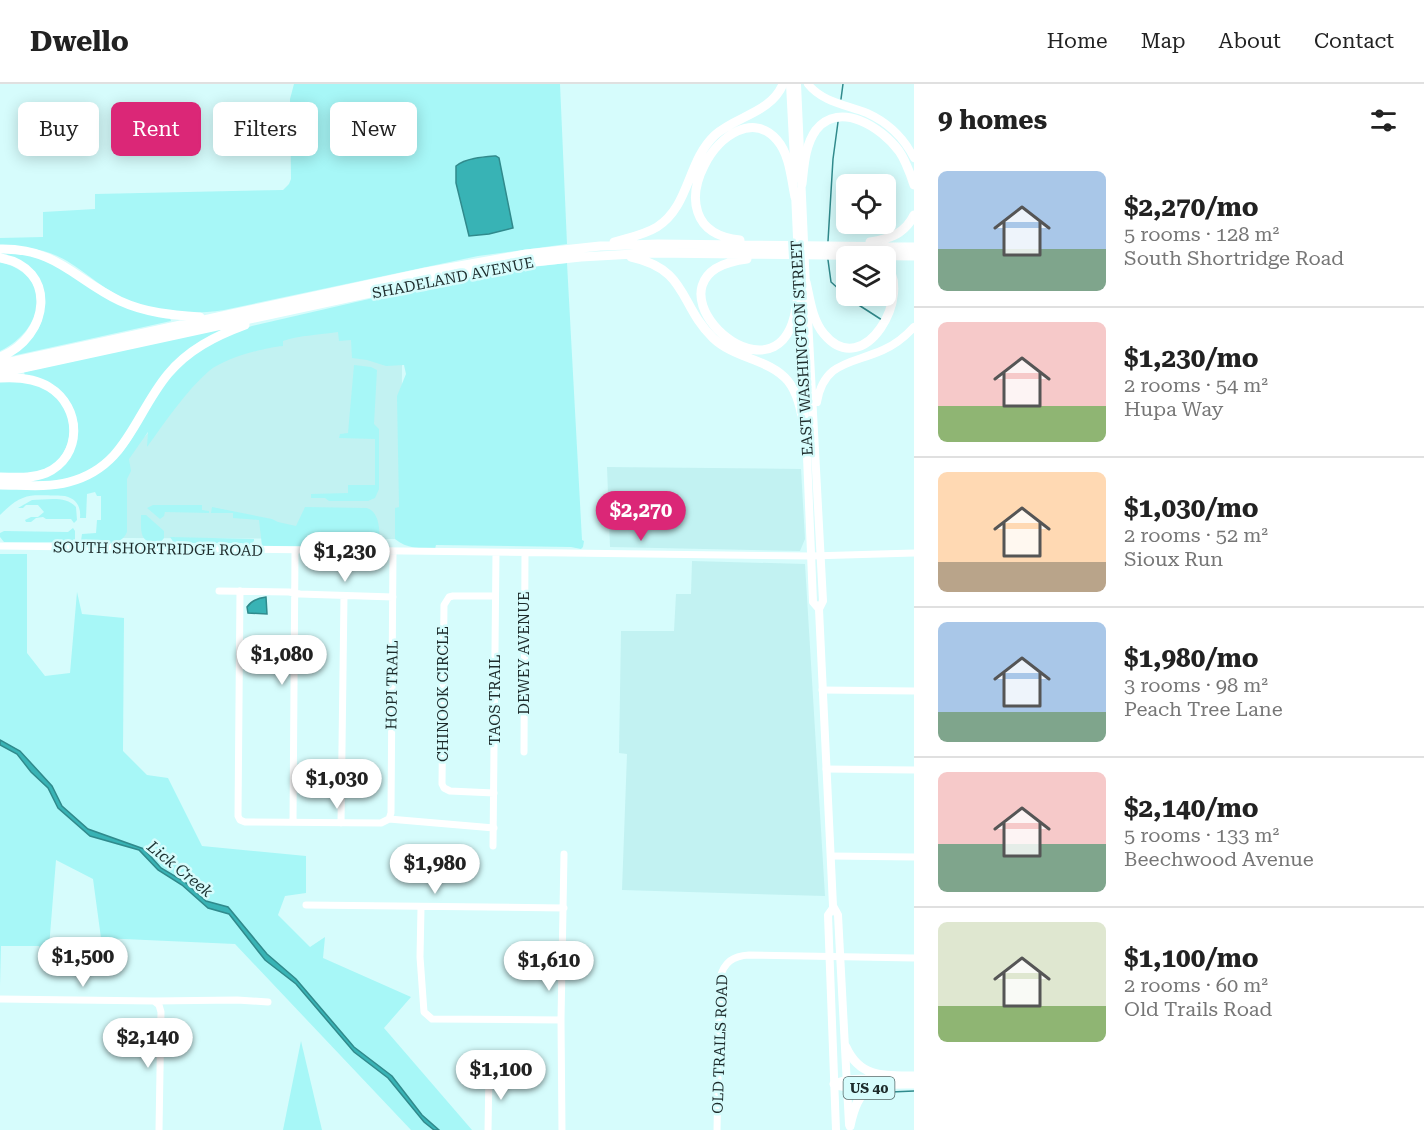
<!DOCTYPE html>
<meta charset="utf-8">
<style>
body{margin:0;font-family:"Roboto Serif",serif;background:#f6f6f6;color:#222;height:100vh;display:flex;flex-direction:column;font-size:22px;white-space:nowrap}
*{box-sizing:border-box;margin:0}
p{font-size:20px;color:#767676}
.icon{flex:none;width:33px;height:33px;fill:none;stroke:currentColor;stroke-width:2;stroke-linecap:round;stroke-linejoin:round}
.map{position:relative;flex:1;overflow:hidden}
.details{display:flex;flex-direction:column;background:#fff;width:510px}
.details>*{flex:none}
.guide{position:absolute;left:18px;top:18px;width:570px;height:54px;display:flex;gap:12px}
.tools{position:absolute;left:836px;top:90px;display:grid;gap:12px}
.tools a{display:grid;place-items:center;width:60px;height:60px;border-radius:9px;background:#fff;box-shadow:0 3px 15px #0003;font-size:30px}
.price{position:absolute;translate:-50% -51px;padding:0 14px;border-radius:21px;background:#fff;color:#222;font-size:20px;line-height:39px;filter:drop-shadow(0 2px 3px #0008)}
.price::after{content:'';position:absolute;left:50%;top:36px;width:18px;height:14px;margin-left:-9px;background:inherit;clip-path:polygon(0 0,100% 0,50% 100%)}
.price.active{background:#db2777;color:#fff}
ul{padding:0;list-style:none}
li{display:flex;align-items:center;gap:18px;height:150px;padding:0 24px}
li+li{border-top:2px solid #e0e0e0}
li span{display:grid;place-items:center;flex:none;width:168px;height:120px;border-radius:9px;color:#555}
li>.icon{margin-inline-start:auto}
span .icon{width:72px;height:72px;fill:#fffc;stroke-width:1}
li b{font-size:26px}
h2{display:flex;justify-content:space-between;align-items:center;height:72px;padding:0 24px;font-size:26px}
.pill{padding:0 21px;border-radius:9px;background:#fff;box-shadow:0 3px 15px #0003;font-size:21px;line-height:54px}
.pill.active{background:#db2777;color:#fff}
header{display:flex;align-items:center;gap:36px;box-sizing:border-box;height:84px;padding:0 30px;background:#fff;border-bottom:2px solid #e0e0e0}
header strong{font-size:28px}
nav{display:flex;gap:33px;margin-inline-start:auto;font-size:21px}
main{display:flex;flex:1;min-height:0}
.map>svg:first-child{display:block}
.built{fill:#c2f2f2}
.green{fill:#a7f7f7}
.water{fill:#38b3b5;stroke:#308a8c;stroke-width:1.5}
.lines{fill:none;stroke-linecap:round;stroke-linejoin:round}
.stream{stroke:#308a8c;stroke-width:1.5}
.minor{stroke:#fff;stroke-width:7}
.major{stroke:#fff;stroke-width:8}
.highway{stroke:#fff;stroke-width:9}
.labels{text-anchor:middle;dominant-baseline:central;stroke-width:5;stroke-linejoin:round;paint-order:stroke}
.shield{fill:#d6fcfc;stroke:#546a6a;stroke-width:1.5}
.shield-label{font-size:14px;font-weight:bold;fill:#1d2b2b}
.street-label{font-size:15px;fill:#1d2b2b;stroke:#d6fcfc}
.water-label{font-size:16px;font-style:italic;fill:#1d3232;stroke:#d6fcfc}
</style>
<header>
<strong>Dwello</strong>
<nav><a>Home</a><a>Map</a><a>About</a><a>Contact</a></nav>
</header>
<main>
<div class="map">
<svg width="914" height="1046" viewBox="0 0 914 1046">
<rect width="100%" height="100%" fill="#d6fcfc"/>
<path class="built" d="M391 224 402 280 401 455 118 454 119 379 148 349 184 299 218 271Z
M607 383 801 385 805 455 800 467 610 463Z
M692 477 805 480 825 812 622 806 627 670 619 669 621 547H674L676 510H691Z"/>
<path class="green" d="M294 0H560L567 160 478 172 224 226C192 231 159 230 129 217 106 207 88 190 67 177 47 165 23 162 0 162V154L43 153V128L95 125V110L283 106 289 100 291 95 290 15Z
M0 168 34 170 86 198 170 234 171 237 12 272 11 270C43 246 48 239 39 199L0 171Z
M0 178C55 192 44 246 0 267Z
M567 179 582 456 584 457 583 463 581 465 571 463 436 461 435 465C420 464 407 465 395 455V424L399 423 397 312 406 290 404 281 386 282 367 276 352 274 351 256 339 257 338 248C320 251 300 251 283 257V262C263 264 225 274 209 287 185 308 166 337 147 363L148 348 129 375 131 387 127 395V448C121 464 98 459 84 459L81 457 82 450 96 449 97 436H101V412H97L95 408 87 410 86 434H80C81 423 77 415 65 412 32 412 25 406 0 431V405H54L121 370 131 356 163 300 192 271 230 249 252 242 447 197 524 184Z
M222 244 223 247 188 268 116 369 83 391 48 399 3 397 48 391 77 351 78 340 68 315 58 305 25 292 24 288Z
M354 281 371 283 377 286 374 340 379 345V405L375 414 368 417H329L325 414H311V410L348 409V401H375V355L339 354 340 350 348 349Z
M0 298C17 298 35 297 50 307 81 328 74 379 38 389 27 392 11 389 0 389Z
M32 416C46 416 65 411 76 423L77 436 74 439 71 435H46L43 433 36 434 31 438H26L25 436 31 433H38L44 428 38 421H26L23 424H18Z
M153 421H202V426L209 427V429L165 428 164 432 160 435 147 424Z
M212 423 272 435 278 438 296 442 305 423 367 424C380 429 379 445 380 457L358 464 262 462 259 436 233 434V429H211Z
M141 431H146L164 447V454L160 459C139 460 141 448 141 431Z
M73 444 75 447V456L72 458H4L0 453V449L4 447 68 448Z
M170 453 254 455V457L249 463 242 459H174Z
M0 470H27V569L45 592 70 589 77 508 82 530 124 534 123 667 147 691 168 694 202 762 306 772V809L285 812 278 831 310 863 325 853 323 874 411 913 384 944 472 1046H411L235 860 101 854 93 795 56 776 48 876 39 862H1L0 902Z
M301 957 322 1046H283Z"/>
<path class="water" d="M496 72 499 74 513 144 489 150 469 152 456 99V82C466 74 483 73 496 72Z
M266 513 267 530 248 529 247 523C251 517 258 514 266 513Z
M0 656 20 667 52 702 62 722 88 745 144 765 161 784 185 798 206 817 228 823 267 870 296 895 354 963 392 992 422 1031 439 1046H434L424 1038 388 994 354 968 296 900 265 876 229 830 208 824 182 801 158 786 139 766 90 752 58 724 48 704 31 688 17 670 0 661Z"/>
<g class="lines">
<path class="stream" d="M841 15 843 0
M828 157 833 75 838 38
M828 176 831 198 851 216 882 236
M891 1008 914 1007"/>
<path class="minor" d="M0 462 811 472 914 469
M219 507 289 508 300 510 393 513
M240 507 238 732 240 736 245 738 381 739 389 735 494 744
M822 606 914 607
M524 668 525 469
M826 685 914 686
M494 709 450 707 444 704 442 700 444 521 449 513 453 512H495
M389 735 391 729 393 468
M293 737 295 467
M341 739 344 512
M493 762 496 469
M831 772 914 773
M306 821 564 824
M421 824 420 873 424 928 432 935 561 936
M0 915 154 917 159 921 161 928 159 1046
M154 917 237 916 268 918
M488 1046 489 989
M562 1046 561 936 564 770
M717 1046 720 894C724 878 733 872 749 871L914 874"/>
<path class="major" d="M790 0 795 95
M797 0 806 203
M808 0C822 18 847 21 867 29 887 38 904 54 914 74
M795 108 805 335
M807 216 823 517 819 525 833 822 838 831 849 1040
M817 318C824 277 852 280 883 266 895 261 905 253 914 243
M806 348 813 518 819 525
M833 824 828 831 836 1046"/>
<path class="highway" d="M802 100C804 82 805 61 816 46 840 16 882 44 899 67 906 77 910 89 914 101
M740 156C642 146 730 1 777 56 790 71 791 94 795 113
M614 158C628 154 644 151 657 143 690 122 687 77 715 51 736 32 771 29 783 0
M870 158C889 155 905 150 914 131
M0 165C57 164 74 195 120 217 146 229 172 231 200 233
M631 173C688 185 679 221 713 254 735 275 770 275 788 297 800 312 802 334 806 353
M0 174C58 183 51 253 0 273
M747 175C636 189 756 315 790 245 797 231 797 214 800 199
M806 198C810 215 812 236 824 250 865 299 914 208 885 180
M0 280 426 188 526 170 600 162 658 160 914 163
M0 289 440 194 524 179 581 173 652 169 914 172
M0 294C16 293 35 294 49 303 82 323 83 373 46 389 31 395 15 393 0 393
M0 401C22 401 47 404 69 398 127 383 134 331 168 290 188 266 215 252 245 241
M846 963C860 994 884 992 914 992
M834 1000 847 996 882 994
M836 1001 847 1003 870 1002
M850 1042C859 998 873 1000 914 1000"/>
</g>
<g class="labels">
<rect class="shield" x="843.5" y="993" width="51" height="22" rx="4.5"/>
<g class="shield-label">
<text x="869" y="1004">US 40</text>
</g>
<g class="street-label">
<text transform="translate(453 194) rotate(-11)">SHADELAND AVENUE</text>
<text transform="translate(802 264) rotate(-93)">EAST WASHINGTON STREET</text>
<text transform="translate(158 465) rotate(1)">SOUTH SHORTRIDGE ROAD</text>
<text transform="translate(524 569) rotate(-90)">DEWEY AVENUE</text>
<text transform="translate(392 601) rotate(-89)">HOPI TRAIL</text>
<text transform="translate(443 610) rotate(-90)">CHINOOK CIRCLE</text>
<text transform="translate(495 616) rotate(-90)">TAOS TRAIL</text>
<text transform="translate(720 960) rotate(-88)">OLD TRAILS ROAD</text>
</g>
<g class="water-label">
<text transform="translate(180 785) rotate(39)">Lick Creek</text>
</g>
</g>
</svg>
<div class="tools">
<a><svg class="icon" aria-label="locate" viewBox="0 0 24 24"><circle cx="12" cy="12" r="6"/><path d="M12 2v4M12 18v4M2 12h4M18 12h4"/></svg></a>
<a><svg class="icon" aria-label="layers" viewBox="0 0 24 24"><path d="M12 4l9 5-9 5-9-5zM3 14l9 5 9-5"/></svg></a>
</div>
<b class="price active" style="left:641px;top:458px">$2,270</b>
<b class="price" style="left:345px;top:499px">$1,230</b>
<b class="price" style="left:282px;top:602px">$1,080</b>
<b class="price" style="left:337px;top:726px">$1,030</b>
<b class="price" style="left:435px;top:811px">$1,980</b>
<b class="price" style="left:83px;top:904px">$1,500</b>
<b class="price" style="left:549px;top:908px">$1,610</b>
<b class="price" style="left:148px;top:985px">$2,140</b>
<b class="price" style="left:501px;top:1017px">$1,100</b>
<div class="guide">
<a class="pill">Buy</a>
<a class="pill active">Rent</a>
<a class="pill">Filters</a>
<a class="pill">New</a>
</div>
</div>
<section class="details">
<h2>9 homes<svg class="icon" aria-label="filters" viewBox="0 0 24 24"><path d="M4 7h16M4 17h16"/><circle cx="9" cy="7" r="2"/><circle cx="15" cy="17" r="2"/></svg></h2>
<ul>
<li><span style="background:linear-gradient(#a9c7e8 65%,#7fa58c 0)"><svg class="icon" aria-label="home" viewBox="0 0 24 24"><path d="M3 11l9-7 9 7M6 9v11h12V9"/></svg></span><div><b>$2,270/mo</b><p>5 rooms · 128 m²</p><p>South Shortridge Road</p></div></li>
<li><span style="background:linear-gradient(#f6c9c9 70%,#8fb573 0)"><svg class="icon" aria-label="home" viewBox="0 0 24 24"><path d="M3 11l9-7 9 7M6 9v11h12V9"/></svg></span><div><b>$1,230/mo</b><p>2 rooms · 54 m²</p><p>Hupa Way</p></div></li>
<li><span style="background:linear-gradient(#ffd9b3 75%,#b9a48a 0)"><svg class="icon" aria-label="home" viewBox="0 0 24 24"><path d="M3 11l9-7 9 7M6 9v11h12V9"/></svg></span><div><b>$1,030/mo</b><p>2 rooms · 52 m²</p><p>Sioux Run</p></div></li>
<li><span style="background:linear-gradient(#a9c7e8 75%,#7fa58c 0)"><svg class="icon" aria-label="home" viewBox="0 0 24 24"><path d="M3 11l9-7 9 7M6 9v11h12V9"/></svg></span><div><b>$1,980/mo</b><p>3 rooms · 98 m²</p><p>Peach Tree Lane</p></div></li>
<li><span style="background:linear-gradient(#f6c9c9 60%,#7fa58c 0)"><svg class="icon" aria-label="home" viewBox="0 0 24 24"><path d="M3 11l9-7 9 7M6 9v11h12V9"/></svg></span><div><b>$2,140/mo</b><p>5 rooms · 133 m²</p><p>Beechwood Avenue</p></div></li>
<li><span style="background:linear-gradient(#dfe7d0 70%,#8fb573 0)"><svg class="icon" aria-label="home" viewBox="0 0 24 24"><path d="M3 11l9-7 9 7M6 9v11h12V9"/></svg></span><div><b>$1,100/mo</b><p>2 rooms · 60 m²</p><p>Old Trails Road</p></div></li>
</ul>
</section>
</main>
